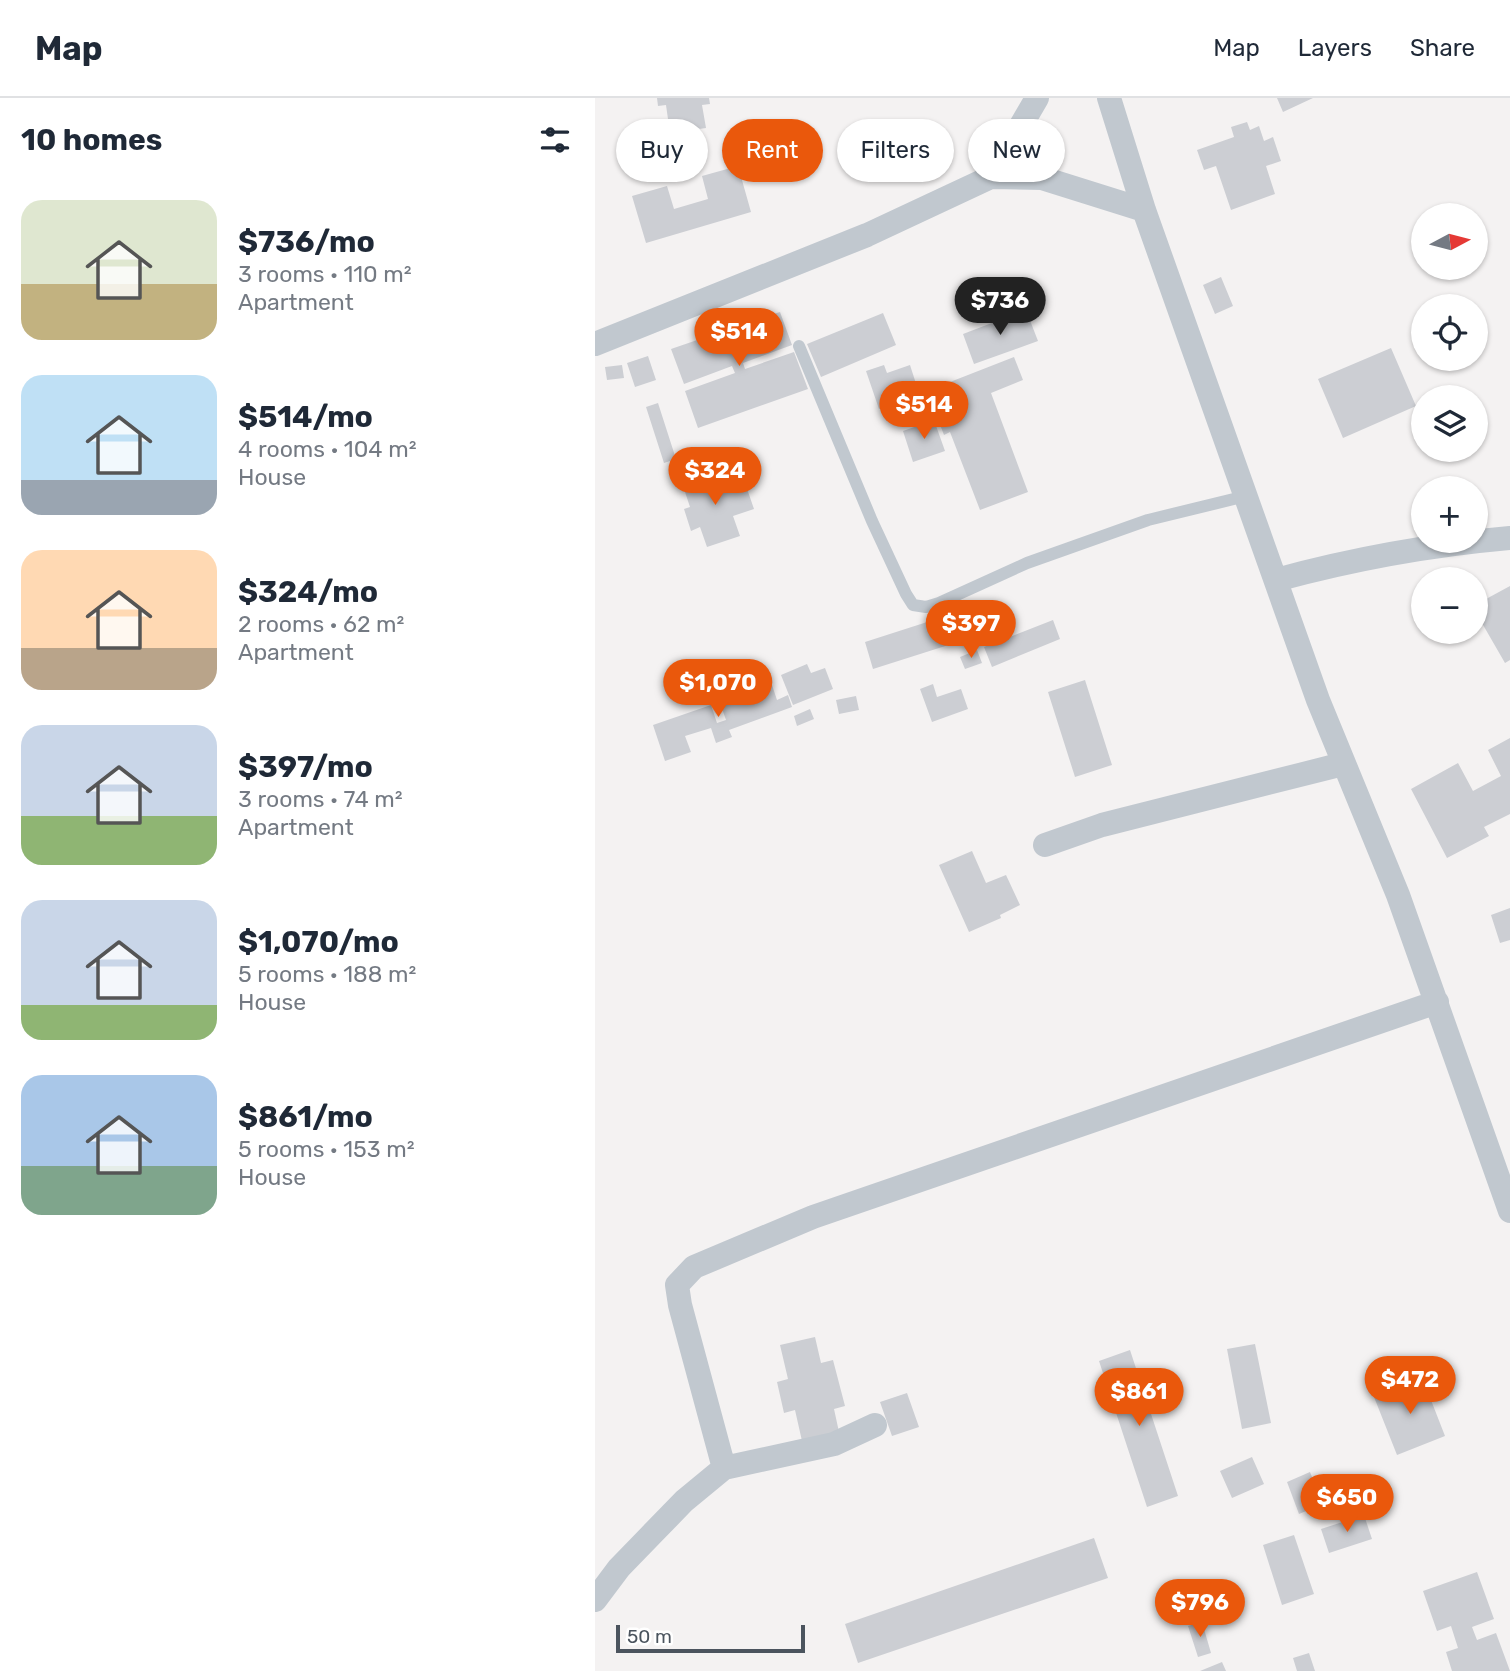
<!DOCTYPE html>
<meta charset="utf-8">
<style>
body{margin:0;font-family:Rubik,sans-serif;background:#f6f6f7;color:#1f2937;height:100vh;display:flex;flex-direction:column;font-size:26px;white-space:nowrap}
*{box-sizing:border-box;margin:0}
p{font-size:23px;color:#747a83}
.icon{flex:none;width:38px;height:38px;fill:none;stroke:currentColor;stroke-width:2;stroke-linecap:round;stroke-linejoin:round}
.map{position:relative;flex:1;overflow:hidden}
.sheet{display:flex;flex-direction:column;background:#fff;width:595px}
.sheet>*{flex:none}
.guide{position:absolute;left:21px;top:21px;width:665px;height:63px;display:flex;gap:14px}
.needle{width:46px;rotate:83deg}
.fabs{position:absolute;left:816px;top:105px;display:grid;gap:14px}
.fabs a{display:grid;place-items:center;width:77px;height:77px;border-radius:50%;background:#fff;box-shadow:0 2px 5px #0004;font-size:35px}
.scale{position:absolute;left:21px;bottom:18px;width:189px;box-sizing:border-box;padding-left:7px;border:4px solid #4b545e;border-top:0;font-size:19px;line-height:24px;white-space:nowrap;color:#4b545e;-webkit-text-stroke:5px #fff;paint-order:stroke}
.price{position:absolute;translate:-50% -60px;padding:0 16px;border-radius:24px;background:#ea580c;color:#fff;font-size:23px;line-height:46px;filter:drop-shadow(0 2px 4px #0008)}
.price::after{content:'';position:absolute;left:50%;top:42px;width:21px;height:16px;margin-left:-10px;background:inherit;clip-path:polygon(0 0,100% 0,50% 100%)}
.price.selected{background:#222;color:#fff}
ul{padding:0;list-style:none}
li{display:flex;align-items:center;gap:21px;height:175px;padding:0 21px}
li span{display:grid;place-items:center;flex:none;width:196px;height:140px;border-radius:21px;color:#555}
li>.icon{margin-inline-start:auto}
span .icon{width:84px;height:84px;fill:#fffc;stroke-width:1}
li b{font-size:30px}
h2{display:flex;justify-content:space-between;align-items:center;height:84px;padding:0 21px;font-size:30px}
.pill{padding:0 24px;border-radius:32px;background:#fff;box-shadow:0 2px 5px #0004;font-size:24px;line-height:63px}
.pill.selected{background:#ea580c;color:#fff}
header{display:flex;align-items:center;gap:42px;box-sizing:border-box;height:98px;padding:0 35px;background:#fff;border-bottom:2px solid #e0e1e3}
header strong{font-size:33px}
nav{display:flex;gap:38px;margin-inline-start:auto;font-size:24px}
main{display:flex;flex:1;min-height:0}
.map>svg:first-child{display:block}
.building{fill:#ccced3}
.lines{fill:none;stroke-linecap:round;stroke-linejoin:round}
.lane{stroke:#c1c8cf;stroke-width:12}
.street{stroke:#c1c8cf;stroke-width:24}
</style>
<header>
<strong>Map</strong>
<nav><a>Map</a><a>Layers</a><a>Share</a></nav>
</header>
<main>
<section class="sheet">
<h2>10 homes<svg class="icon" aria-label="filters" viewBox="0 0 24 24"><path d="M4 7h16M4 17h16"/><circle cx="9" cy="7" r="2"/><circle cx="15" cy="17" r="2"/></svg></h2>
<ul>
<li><span style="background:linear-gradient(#dfe7d0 60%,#c2b280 0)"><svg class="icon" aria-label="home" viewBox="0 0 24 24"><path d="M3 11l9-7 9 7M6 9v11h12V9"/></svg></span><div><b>$736/mo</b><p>3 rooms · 110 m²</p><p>Apartment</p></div></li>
<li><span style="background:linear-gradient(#bfe0f5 75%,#9aa5b1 0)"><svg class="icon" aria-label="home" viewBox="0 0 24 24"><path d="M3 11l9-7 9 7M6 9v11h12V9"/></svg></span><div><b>$514/mo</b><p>4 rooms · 104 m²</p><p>House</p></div></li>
<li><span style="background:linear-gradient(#ffd9b3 70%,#b9a48a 0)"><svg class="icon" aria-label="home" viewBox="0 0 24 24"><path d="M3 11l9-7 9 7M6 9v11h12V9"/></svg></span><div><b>$324/mo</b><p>2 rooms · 62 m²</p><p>Apartment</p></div></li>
<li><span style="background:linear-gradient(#c9d6e8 65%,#8fb573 0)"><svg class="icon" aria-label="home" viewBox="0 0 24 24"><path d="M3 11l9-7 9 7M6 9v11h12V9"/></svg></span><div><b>$397/mo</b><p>3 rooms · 74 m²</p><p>Apartment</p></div></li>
<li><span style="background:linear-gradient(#c9d6e8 75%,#8fb573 0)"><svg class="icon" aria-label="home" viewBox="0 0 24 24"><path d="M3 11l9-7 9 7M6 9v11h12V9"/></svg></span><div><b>$1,070/mo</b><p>5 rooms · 188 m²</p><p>House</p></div></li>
<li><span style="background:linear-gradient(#a9c7e8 65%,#7fa58c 0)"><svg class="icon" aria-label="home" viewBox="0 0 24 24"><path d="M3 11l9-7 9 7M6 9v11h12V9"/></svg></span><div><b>$861/mo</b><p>5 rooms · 153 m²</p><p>House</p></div></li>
</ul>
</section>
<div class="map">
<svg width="915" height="1573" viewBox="0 0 915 1573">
<rect width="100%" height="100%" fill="#f4f2f2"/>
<path class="building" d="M62 0H114L115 6 107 7 111 30 75 35 71 7 63 8Z
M682 0H718L688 14Z
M652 24 655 32 664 28 669 43 678 39 686 63 671 68 680 96 636 112 621 68 609 72 602 52 639 39 636 29Z
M143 68 156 114 51 145 37 98 72 88 79 111 113 101 107 78Z
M626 179 638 208 620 216 608 187Z
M173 211 175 217 185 214 197 247 148 265 150 271 199 254 213 291 103 330 90 293 140 275 137 268 89 286 76 251 111 239 109 234 125 227 127 233 143 227 142 223Z
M431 212 443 243 379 266 368 236Z
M288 215 301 247 226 279 212 246Z
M796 250 821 308 748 340 723 281Z
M53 258 61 282 40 289 32 265Z
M419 259 428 282 396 295 433 394 385 412 355 334 349 337 332 293Z
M27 267 29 280 12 282 10 269Z
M289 267 292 275 315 267 325 298 284 311 271 273Z
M63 305 81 361 69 365 51 309Z
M339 322 350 353 318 364 308 333Z
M119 371 125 390 149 382 159 411 138 418 145 438 112 449 105 429 96 433 89 411 95 409 86 382Z
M915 488V562L910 565 880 513V507Z
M357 516 366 543 278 571 270 544Z
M458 522 465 541 397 569 389 549Z
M382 552 387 565 370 571 365 559Z
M212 566 216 575 230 570 238 591 198 607 186 577Z
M490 582 517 667 480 679 453 594Z
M148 586 152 596 177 587 182 602 193 597 197 609 134 632 137 639 121 645 116 630 90 638 96 654 70 663 58 627 116 607 122 625 131 622 124 602 139 597 137 590Z
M338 586 342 599 366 591 373 611 337 624 325 591Z
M261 598 264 612 244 616 241 602Z
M215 611 219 621 202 628 199 618Z
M915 640V716L889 729 894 738 852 760 816 691 863 665 878 693 906 678 893 652Z
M377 753 391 785 411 777 425 807 405 817 406 820 374 834 344 767Z
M915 810V842L905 845 896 817Z
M220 1239 226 1265 238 1262 250 1308 239 1311 244 1334 207 1343 200 1312 189 1315 182 1284 193 1281 185 1247Z
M660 1246 676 1325 647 1331 632 1251Z
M535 1252 583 1398 552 1409 504 1263Z
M827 1279 850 1338 802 1357 779 1299Z
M312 1295 324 1329 297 1338 285 1304Z
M657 1359 669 1386 637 1400 625 1373Z
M715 1374 728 1406 704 1416 692 1384Z
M769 1417 777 1441 734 1455 726 1431Z
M699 1437 719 1496 687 1507 668 1447Z
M499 1440 513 1480 263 1565 250 1526Z
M882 1474 899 1521 877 1529 882 1542 901 1535 915 1573H857L851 1554 863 1550 856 1528 842 1533 828 1493Z
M607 1524 616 1555 603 1559 593 1528Z
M714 1555 720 1573H702L698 1560Z
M627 1564 631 1573H605Z"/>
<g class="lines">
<path class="lane" d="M204 248 277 423 311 496 318 507 331 509 344 505 432 465 553 422 651 398"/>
<path class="street" d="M514 0 549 112 723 602 803 797 915 1113
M396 79 442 0
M0 246 272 137 396 79 447 80 549 112
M681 482C758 461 835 447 915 440
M450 747 507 727 748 666
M129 1370 85 1207 82 1187 99 1169 218 1119 842 904
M0 1502 24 1470 56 1437 89 1403 129 1370 239 1346 280 1327"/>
</g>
</svg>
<div class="fabs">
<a><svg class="needle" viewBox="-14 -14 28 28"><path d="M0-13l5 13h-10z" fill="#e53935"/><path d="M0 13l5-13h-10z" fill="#747a83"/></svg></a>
<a><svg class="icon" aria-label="locate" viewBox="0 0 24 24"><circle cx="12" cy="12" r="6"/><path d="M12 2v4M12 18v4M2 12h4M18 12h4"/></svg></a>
<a><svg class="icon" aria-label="layers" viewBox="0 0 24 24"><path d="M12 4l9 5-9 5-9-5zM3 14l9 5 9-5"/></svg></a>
<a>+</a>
<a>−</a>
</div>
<div class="scale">50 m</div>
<b class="price selected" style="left:405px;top:239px">$736</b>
<b class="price" style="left:144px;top:270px">$514</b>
<b class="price" style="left:329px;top:343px">$514</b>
<b class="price" style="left:120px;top:409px">$324</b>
<b class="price" style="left:376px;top:562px">$397</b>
<b class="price" style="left:123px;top:621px">$1,070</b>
<b class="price" style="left:815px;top:1318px">$472</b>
<b class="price" style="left:544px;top:1330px">$861</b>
<b class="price" style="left:752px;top:1436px">$650</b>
<b class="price" style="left:605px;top:1541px">$796</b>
<div class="guide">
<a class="pill">Buy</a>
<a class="pill selected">Rent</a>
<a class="pill">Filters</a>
<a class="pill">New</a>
</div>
</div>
</main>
